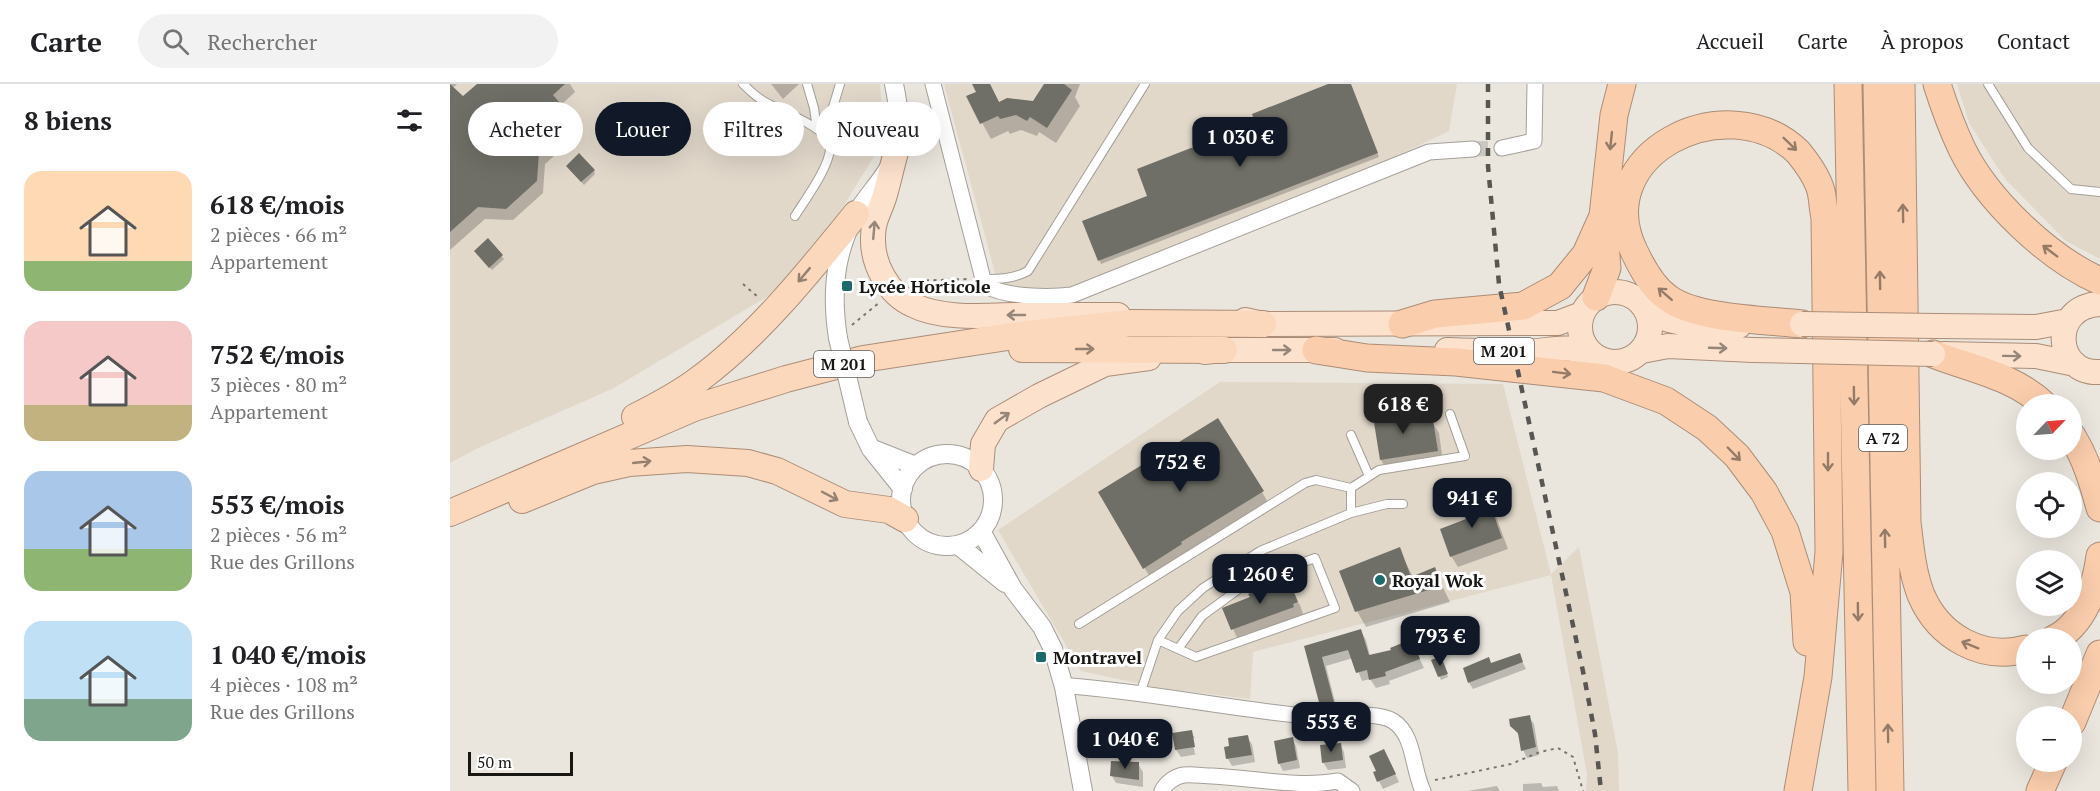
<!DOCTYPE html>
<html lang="fr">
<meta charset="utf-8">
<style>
body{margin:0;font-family:"PT Serif",serif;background:#f2f2f2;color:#202124;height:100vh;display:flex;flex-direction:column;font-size:22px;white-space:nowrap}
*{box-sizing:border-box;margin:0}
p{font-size:20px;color:#757577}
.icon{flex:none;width:33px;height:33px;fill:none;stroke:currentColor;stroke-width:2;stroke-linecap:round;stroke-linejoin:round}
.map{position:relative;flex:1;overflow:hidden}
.side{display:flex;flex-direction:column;background:#fff;width:450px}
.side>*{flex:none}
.banner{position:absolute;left:18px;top:18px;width:570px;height:54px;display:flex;gap:12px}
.needle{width:39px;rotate:65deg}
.fabs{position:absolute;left:1566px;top:310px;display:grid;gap:12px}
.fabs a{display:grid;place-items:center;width:66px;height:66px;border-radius:50%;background:#fff;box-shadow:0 6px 24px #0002;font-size:30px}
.scale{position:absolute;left:18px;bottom:15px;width:105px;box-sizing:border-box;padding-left:6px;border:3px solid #181714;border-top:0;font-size:16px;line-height:21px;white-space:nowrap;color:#181714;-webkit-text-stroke:4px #fff;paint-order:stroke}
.price{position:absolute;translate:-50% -51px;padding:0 14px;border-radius:12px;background:#111827;color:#fff;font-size:20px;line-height:39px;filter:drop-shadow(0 2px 3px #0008)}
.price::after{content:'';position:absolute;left:50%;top:36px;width:18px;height:14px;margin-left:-9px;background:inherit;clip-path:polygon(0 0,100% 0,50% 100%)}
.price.on{background:#222;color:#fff}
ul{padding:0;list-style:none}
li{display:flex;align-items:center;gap:18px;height:150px;padding:0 24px}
li span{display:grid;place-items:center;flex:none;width:168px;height:120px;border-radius:18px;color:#555}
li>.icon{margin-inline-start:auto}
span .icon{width:72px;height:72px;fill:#fffc;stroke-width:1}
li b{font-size:26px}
h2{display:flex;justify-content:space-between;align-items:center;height:72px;padding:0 24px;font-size:26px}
.tag{padding:0 21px;border-radius:27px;background:#fff;box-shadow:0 6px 24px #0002;font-size:21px;line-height:54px}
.tag.on{background:#111827;color:#fff}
header{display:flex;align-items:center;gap:36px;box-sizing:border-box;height:84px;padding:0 30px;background:#fff;border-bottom:2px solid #e0e0e0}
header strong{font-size:28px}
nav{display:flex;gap:33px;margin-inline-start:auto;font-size:21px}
.search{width:420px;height:54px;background:#f2f2f2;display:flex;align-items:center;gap:15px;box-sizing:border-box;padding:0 21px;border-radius:33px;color:#757577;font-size:22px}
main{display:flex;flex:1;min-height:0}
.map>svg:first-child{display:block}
.built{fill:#e1d8ca}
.shadow{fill:#0003}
.building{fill:#6f6f67}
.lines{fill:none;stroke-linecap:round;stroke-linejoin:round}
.minor-tunnel{stroke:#cac7c0;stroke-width:15;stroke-dasharray:15 8;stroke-linecap:butt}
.service-casing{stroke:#a49f98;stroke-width:10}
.minor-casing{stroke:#a49f98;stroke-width:17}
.tertiary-casing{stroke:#a49f98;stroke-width:20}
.primary-casing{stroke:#ab8d77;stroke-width:26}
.trunk-casing{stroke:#ab8d77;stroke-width:28}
.motorway-casing{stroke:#ab8d77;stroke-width:29}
.path{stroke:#787570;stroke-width:2;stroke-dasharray:3 4.5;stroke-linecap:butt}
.service{stroke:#fff;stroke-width:8}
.minor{stroke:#fff;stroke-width:15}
.tertiary{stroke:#fff;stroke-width:18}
.primary{stroke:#fce1cd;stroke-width:24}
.trunk{stroke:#fbd7bc;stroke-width:26}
.motorway{stroke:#facdac;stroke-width:27}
.rail{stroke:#585652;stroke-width:4.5;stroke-dasharray:8 8;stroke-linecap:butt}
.tertiary-bridge-casing{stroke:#a49f98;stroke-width:20;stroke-linecap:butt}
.primary-bridge-casing{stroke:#ab8d77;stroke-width:26;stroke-linecap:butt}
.tertiary-bridge{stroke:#fff;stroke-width:18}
.primary-bridge{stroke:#fce1cd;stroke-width:24}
.oneway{stroke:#947b68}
.oneway2{stroke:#95867a}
.oneway3{stroke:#958170}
.poi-dot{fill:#1d6a6c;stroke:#fff;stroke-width:2}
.labels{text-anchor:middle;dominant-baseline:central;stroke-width:6;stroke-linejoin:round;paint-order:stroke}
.shield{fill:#fff;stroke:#5d5d5a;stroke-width:1.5}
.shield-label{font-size:16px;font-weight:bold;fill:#181714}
.poi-label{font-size:18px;font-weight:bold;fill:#181714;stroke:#fff;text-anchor:start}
</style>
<header>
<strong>Carte</strong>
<div class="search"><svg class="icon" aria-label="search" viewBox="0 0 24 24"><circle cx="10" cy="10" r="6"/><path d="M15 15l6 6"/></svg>Rechercher</div>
<nav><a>Accueil</a><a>Carte</a><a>À propos</a><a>Contact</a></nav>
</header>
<main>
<section class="side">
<h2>8 biens<svg class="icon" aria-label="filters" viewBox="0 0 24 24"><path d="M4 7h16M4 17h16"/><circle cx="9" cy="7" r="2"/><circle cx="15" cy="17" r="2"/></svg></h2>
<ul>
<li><span style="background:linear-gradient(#ffd9b3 75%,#8fb573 0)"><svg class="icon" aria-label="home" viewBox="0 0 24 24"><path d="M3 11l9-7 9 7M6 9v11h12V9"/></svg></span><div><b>618 €/mois</b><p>2 pièces · 66 m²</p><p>Appartement</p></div></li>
<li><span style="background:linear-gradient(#f6c9c9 70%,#c2b280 0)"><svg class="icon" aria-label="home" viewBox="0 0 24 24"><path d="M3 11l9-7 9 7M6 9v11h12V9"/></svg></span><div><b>752 €/mois</b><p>3 pièces · 80 m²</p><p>Appartement</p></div></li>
<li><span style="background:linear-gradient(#a9c7e8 65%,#8fb573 0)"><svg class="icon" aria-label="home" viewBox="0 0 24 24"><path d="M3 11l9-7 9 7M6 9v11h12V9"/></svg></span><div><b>553 €/mois</b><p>2 pièces · 56 m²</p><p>Rue des Grillons</p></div></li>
<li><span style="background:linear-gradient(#bfe0f5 65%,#7fa58c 0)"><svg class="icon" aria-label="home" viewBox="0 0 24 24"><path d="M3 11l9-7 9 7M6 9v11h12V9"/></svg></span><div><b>1 040 €/mois</b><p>4 pièces · 108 m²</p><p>Rue des Grillons</p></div></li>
</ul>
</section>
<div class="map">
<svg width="1650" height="707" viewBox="0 0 1650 707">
<rect width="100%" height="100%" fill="#eae6de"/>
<path class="built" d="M0 0H430L433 41 426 69 377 149 320 211 164 304 28 364 0 379Z
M494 0H1007L999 47 924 83 605 209 546 200 544 185Z
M1507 0H1650V175L1616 157 1555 95 1519 39Z
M770 298 1053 300 1101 490 1129 463 1168 669 1169 707H1136L1137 690 1101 491 803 568 800 615 709 604 631 587 548 446Z"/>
<path class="shadow" d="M0 0H7L3 4 13 15 30 0H120L125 8 110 22 121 38 120 58 95 80 93 109 63 136 35 135 0 166Z
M321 0H349L333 15Z
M524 0H540L549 19H584L596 0H630L625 13 630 22 606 59 589 48 587 52 571 46 560 50 558 47 541 55 518 13 528 8Z
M882 0H900L929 73 651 180 634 138 699 112 807 40Z
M119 85 144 87 145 90 134 101Z
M38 157 54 175 42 186 28 171Z
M934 326 939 334 967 329 973 339 982 338 989 349 993 378 938 388 931 376Z
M812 408 819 420 701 495 650 409Z
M1037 416 1044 427 1058 465 1008 483 1001 472 1017 436Z
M949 465 963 493 984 485 1000 518 916 543 907 527Z
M833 498 850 521 853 530 848 532 849 535 789 558 774 525Z
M911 547 916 556 920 572 943 567 961 557 974 584 939 597 940 600 926 604 920 595 912 597 903 574 876 582 888 630 876 631 871 622 855 564Z
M1069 571 1076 585 1023 605 1019 599 1041 580Z
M983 577H992L998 593 991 596Z
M1079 633 1084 640 1089 671 1077 674 1073 666 1070 653 1062 642Z
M689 637 693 645 694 660 667 662 663 654Z
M741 648 745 654H742L745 670H748L745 654 748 670 731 673 726 666Z
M797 653 802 660 805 678 782 682 778 675 776 664Z
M842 655 846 662 850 684 833 687 829 679Z
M890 660 894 668 896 684 878 686 873 678Z
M938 675 949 698 933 705 925 689Z
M688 680 693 688V703L666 699 662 692Z
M1091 699 1093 703 1107 702 1109 707H1073V700Z
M1047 702 1050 707H1017Z"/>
<path class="building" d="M0 0 13 12 27 0H115L103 11 115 25 114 46 89 68 87 97 56 125 28 123 0 148Z
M522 0H540L549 18 557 14 583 17 594 0H614L622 6 597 44 580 33 577 37 566 31 550 35 548 32 530 40 516 12 526 8Z
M878 0H901L928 69 648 177 632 137 697 112 687 85 805 39 802 30Z
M129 69 145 86 131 98 116 82Z
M38 154 53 171 39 184 24 167Z
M935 324 936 333 968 328 969 338 983 336 988 367 930 376 922 326Z
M768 334 814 407 731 458 732 460 693 485 648 408Z
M1038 414 1052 454 1000 473 990 445 1016 435 1011 423Z
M950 463 961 493 985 483 992 502 905 528 889 487Z
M834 496 839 509 844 508 848 518 843 520 844 523 781 546 772 524 800 513 798 510Z
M911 545 919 571 941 566 940 564 962 555 970 575 935 588 936 592 919 596 917 586 906 589 898 566 872 573 885 622H870L854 562Z
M1070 569 1073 578 1018 599 1013 584 1039 573 1041 579Z
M991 572 998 590 988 593 981 576Z
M1080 631 1086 663 1071 667 1068 649 1060 642 1059 635Z
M689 636 691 652 661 655 659 639Z
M742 646 745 663 725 666 722 649Z
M798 651 802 671 776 675 774 663 779 662 778 654Z
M843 653 847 676 828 680 824 657Z
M891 659 893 676 872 679 870 661Z
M934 665 946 690 927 698 923 688 926 687 919 672Z
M661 677 689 678V696L660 692Z"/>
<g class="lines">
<path class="minor-tunnel" d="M1023 65 1052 64"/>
<g class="service-casing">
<path id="service" d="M293 0C300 7 306 13 315 18 330 27 377 43 380 61 382 80 355 116 345 132
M357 0 364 24 367 45
M1538 0 1578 64 1621 105 1650 108
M377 53 380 33 390 0
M533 195C550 195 563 195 578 187L695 0
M901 351 919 392
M901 404 929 386 1015 372 1000 330
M901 429 937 420H953
M629 540 855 399 866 396 901 404V429L810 467 753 504 728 527 708 556 690 610
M708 556 746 573 885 524 865 474 797 499 752 532 728 565"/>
</g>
<g class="minor-casing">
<path id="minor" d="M483 0 533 195 536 202C557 213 598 214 622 211L979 68 1023 65
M1052 64 1084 57 1085 0
M614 603 621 602C700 608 778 625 857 632 878 634 926 626 943 637 965 651 962 685 973 707
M712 707C716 699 725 692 734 691 743 690 753 692 762 692 804 694 847 704 888 697L902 707"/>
</g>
<g class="tertiary-casing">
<path id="tertiary" d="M388 254C381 210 384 169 406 130 419 108 441 89 447 64 452 43 448 20 444 0
M408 338 421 365 453 405
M423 365 466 382
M451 416a46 46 0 1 1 92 0a46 46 0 1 1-92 0Z
M531 447 563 505 592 543 603 565 614 603 633 707
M508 461 555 499"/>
</g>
<g class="primary-casing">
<path id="primary" d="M447 65C442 81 439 98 434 114 429 129 423 137 423 153 422 180 438 210 463 221 490 235 532 232 563 231 598 231 633 231 668 231
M1130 243a35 35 0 1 1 70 0a35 35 0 1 1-70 0Z
M1650 220C1599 222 1604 291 1650 288
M1198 229C1230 242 1255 243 1289 242
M795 236 813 240 1108 239 1132 230
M1487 242 1586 243 1618 237
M997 266C1023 267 1048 268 1074 268 1102 267 1114 259 1143 271
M1192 267 1218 262 1303 266
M754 268 774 266H885
M1494 270 1586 272 1625 280
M531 385 533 360 547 336 589 312 655 280 699 274"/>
</g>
<g class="trunk-casing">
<path id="trunk" d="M572 265 774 266
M185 333C207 322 228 311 248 296 308 252 359 188 406 130
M72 416 143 387 179 379 237 375 298 379 327 387 395 420 439 426 455 435
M0 429 244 324 336 295 413 275 576 250 681 239 813 240"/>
</g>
<g class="motorway-casing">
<path id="motorway" d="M1398 0 1412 707
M1427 0 1440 707
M1451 0 1457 438C1460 462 1462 488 1471 511 1489 553 1532 577 1576 565
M1487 0C1494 22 1502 44 1512 65 1537 116 1598 174 1650 197
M1146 213 1157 184 1153 136
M952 240 985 230 1073 222 1110 202 1136 170 1153 132 1164 31 1172 0
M866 266 917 274 1006 278 1154 294 1216 317 1257 344 1287 372 1314 408 1335 447 1354 508 1357 558
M1483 270C1521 285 1564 292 1594 321
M1622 352C1636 375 1643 398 1650 424
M1604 555C1634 541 1646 502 1650 472
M1622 638 1650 570
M1348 707 1368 593 1379 468 1375 134C1373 125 1373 116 1371 107 1367 92 1357 79 1348 68 1277 0 1137 70 1184 167 1192 184 1202 203 1218 214 1246 235 1316 236 1352 240
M1590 707 1603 678"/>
</g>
<path class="path" d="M461 197 518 195
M293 200 309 214
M402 241 430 218
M985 696 1061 680 1090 668 1108 664 1123 673 1133 707"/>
<use href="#service" class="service"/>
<use href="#minor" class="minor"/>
<use href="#tertiary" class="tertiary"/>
<use href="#primary" class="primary"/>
<use href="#trunk" class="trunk"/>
<use href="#motorway" class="motorway"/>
<path class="rail" d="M1038 0V82L1049 200 1134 592 1145 650 1151 707"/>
<g class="tertiary-bridge-casing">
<path id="tertiary-bridge" d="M388 254 408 338"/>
</g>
<g class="primary-bridge-casing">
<path id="primary-bridge" d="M1352 240 1487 242
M1303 266 1483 270"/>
</g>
<use href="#tertiary-bridge" class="tertiary-bridge"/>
<use href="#primary-bridge" class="primary-bridge"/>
</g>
<defs><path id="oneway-shaft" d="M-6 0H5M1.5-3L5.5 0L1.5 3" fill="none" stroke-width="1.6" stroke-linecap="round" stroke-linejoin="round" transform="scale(1.5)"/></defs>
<g class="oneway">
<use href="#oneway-shaft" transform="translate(1161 57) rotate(96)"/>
<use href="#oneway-shaft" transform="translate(1340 60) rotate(44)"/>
<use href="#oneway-shaft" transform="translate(1453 129) rotate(-91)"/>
<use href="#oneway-shaft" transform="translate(1600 167) rotate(-143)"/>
<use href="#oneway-shaft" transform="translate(1430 196) rotate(-91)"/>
<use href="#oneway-shaft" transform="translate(1215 210) rotate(-139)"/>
<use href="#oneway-shaft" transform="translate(1112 289) rotate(7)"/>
<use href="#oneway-shaft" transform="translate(1404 312) rotate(89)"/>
<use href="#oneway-shaft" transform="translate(1284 370) rotate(46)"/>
<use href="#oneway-shaft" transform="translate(1378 378) rotate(90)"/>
<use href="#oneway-shaft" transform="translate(1435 454) rotate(-91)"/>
<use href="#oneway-shaft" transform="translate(1408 528) rotate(89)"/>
<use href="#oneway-shaft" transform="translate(1520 561) rotate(-158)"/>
<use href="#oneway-shaft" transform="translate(1438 649) rotate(-91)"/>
</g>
<g class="oneway2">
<use href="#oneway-shaft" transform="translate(424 146) rotate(-85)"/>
<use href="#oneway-shaft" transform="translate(566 231) rotate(180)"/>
<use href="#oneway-shaft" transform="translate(1268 264) rotate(2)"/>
<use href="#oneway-shaft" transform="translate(832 266)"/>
<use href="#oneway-shaft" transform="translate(1562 272) rotate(1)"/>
<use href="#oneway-shaft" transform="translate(552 334) rotate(-36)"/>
</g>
<g class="oneway3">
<use href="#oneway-shaft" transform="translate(354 191) rotate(130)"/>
<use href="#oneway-shaft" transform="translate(635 265)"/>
<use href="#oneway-shaft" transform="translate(192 378) rotate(-6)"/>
<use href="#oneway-shaft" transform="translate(380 412) rotate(28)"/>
</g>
<g class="poi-dot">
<rect x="391" y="196" width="12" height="12" rx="3"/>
<circle cx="930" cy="496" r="6"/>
<rect x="585" y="567" width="12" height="12" rx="3"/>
</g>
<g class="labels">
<g class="shield">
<rect x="1024" y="254" width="60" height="26" rx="4.5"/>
<rect x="364" y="267" width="60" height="26" rx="4.5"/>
<rect x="1409" y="341" width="48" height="26" rx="4.5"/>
</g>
<g class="shield-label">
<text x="1054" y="267">M 201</text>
<text x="394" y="280">M 201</text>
<text x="1433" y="354">A 72</text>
</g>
<g class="poi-label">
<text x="409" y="202">Lycée Horticole</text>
<text x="942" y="496">Royal Wok</text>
<text x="603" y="573">Montravel</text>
</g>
</g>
</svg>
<div class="fabs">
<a><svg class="needle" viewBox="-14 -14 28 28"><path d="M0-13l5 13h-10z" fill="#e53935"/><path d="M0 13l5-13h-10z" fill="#757577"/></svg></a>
<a><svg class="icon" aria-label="locate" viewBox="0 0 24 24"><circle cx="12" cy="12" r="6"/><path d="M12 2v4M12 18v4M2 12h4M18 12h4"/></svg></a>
<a><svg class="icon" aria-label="layers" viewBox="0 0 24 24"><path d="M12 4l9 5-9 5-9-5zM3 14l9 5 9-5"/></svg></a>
<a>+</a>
<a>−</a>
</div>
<div class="scale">50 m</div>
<b class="price" style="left:790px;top:84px">1 030 €</b>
<b class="price on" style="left:953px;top:351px">618 €</b>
<b class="price" style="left:730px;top:409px">752 €</b>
<b class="price" style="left:1022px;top:445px">941 €</b>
<b class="price" style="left:810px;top:521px">1 260 €</b>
<b class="price" style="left:990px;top:583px">793 €</b>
<b class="price" style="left:881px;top:669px">553 €</b>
<b class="price" style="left:675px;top:686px">1 040 €</b>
<div class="banner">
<a class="tag">Acheter</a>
<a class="tag on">Louer</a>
<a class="tag">Filtres</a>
<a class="tag">Nouveau</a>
</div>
</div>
</main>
